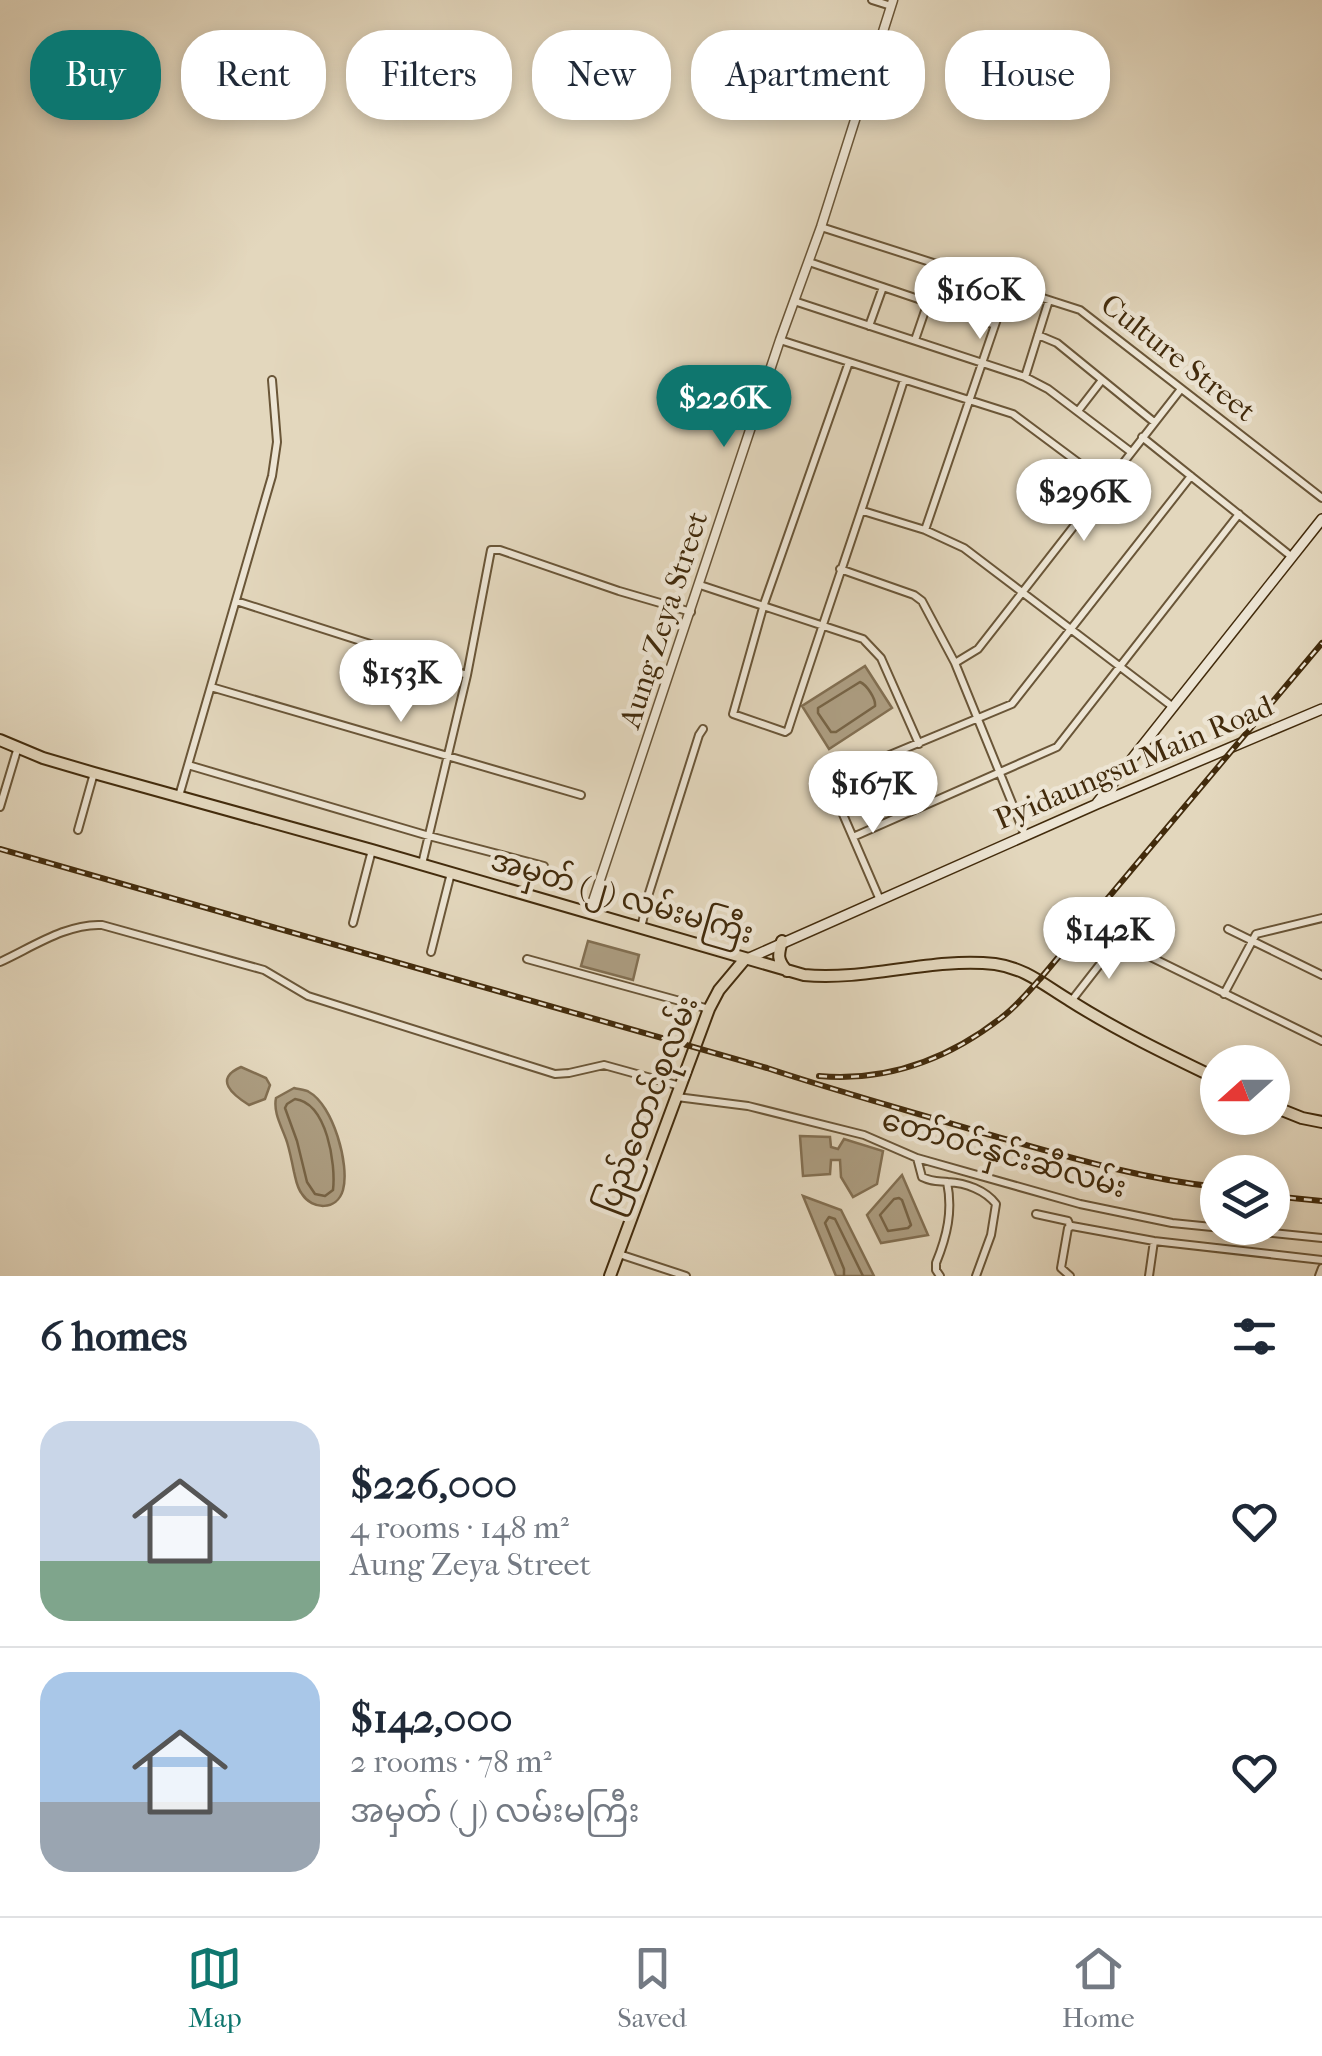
<!DOCTYPE html>
<meta charset="utf-8">
<style>
body{margin:0;font-family:"IM FELL French Canon","Noto Sans Myanmar",serif;background:#f6f6f7;color:#1f2937;height:100vh;display:flex;flex-direction:column;font-size:38px;white-space:nowrap}
*{box-sizing:border-box;margin:0}
p{font-size:32px;color:#747a83}
.icon{flex:none;width:55px;height:55px;fill:none;stroke:currentColor;stroke-width:2;stroke-linecap:round;stroke-linejoin:round}
.map{position:relative;height:1276px;overflow:hidden}
.sheet{display:flex;flex-direction:column;background:#fff;flex:1}
.sheet>*{flex:none}
.top-card{position:absolute;left:30px;top:30px;width:1262px;height:90px;display:flex;gap:20px}
.needle{width:65px;rotate:249deg}
.buttons{position:absolute;left:1200px;top:1045px;display:grid;gap:20px}
.buttons a{display:grid;place-items:center;width:90px;height:90px;border-radius:50%;background:#fff;box-shadow:0 5px 15px #0003;font-size:50px}
.price{position:absolute;translate:-50% -85px;padding:0 22px;border-radius:35px;background:#fff;color:#222;font-size:32px;line-height:65px;filter:drop-shadow(0 2px 5px #0008)}
.price::after{content:'';position:absolute;left:50%;top:60px;width:30px;height:22px;margin-left:-15px;background:inherit;clip-path:polygon(0 0,100% 0,50% 100%)}
.price.current{background:#0f766e;color:#fff}
ul{padding:0;list-style:none}
li{display:flex;align-items:center;gap:30px;height:250px;padding:0 40px}
li+li{border-top:2px solid #e0e1e3}
li span{display:grid;place-items:center;flex:none;width:280px;height:200px;border-radius:30px;color:#555}
li>.icon{margin-inline-start:auto}
span .icon{width:120px;height:120px;fill:#fffc;stroke-width:1}
li b{font-size:42px}
h2{display:flex;justify-content:space-between;align-items:center;height:120px;padding:0 40px;font-size:42px}
.tag{padding:0 35px;border-radius:40px;background:#fff;box-shadow:0 5px 15px #0003;font-size:35px;line-height:90px}
.tag.current{background:#0f766e;color:#fff}
.tabs{display:flex;justify-content:space-around;align-items:center;height:140px;border-top:2px solid #e0e1e3;background:#fff;font-size:28px;color:#747a83}
.tabs a{display:grid;justify-items:center;gap:5px}
.tabs .current{color:#0f766e}
.map>svg:first-child{display:block}
.water{fill:#ac9d81;stroke:#826f52;stroke-width:2.5}
.lines{fill:none;stroke-linecap:round;stroke-linejoin:round}
.shore{stroke:#776446;stroke-width:2.5}
.minor-casing{stroke:#6a5638;stroke-width:10}
.tertiary-casing{stroke:#6a5638;stroke-width:11}
.secondary-casing{stroke:#422b0c;stroke-width:12}
.primary-casing{stroke:#422b0c;stroke-width:14}
.minor{stroke:#ede5d4;stroke-width:6}
.tertiary{stroke:#ede5d4;stroke-width:8}
.secondary{stroke:#ede5d4;stroke-width:9}
.primary{stroke:#e3d7bd;stroke-width:10}
.rail-casing{stroke:#422b0c;stroke-width:6}
.rail{stroke:#ede5d4;stroke-width:2.5;stroke-dasharray:8;stroke-linecap:butt}
.labels{text-anchor:middle;dominant-baseline:central;stroke-width:9;stroke-linejoin:round;paint-order:stroke}
.street-label{font-size:30px;fill:#422b0c;stroke:#ede5d4}
</style>
<div class="map">
<svg width="1322" height="1276" viewBox="0 0 1322 1276">
<rect width="100%" height="100%" fill="#e3d7bd"/>
<filter id="stains"><feTurbulence type="fractalNoise" baseFrequency=".002" numOctaves="4"/><feColorMatrix values="0 0 0 0 .2 0 0 0 0 .09 0 0 0 0 .02 0 0 0 .5 -.17"/></filter>
<radialGradient id="worn" r=".72"><stop offset=".6" stop-color="#630" stop-opacity="0"/><stop offset="1" stop-color="#630" stop-opacity=".3"/></radialGradient>
<path class="water" d="M865 666 892 708 829 749 802 706Z
M588 941 639 955 633 980 581 966Z
M241 1067 266 1078 270 1085 265 1099 249 1105C233 1095 213 1079 241 1067Z
M294 1088C297 1089 306 1090 309 1092 333 1105 350 1165 343 1190 337 1211 312 1210 302 1194 297 1188 296 1180 294 1172 292 1162 290 1152 287 1142 282 1127 273 1113 276 1098Z
M800 1136 830 1137 831 1147 838 1149 844 1139 883 1151 877 1184 853 1197 841 1177 840 1160H831L830 1174 803 1176Z
M902 1175 928 1235 881 1243 867 1215Z
M803 1196 841 1210 874 1276H836Z"/>
<g class="lines">
<path class="shore" d="M860 682C867 685 876 699 875 706L836 732H831L818 713V708Z
M295 1099C327 1103 336 1164 333 1190L325 1196 315 1194 307 1182 297 1141 285 1108 287 1104Z
M899 1198 902 1200 911 1225 908 1228 888 1231 880 1215 894 1199Z
M844 1276V1269L825 1223 829 1217 835 1219 863 1276"/>
<g class="minor-casing">
<path id="minor" d="M872 0 891 6
M821 227 1080 310 1322 498
M809 262 995 325
M794 301 1025 377 1048 389 1131 452
M869 326 883 287
M1038 335 1057 343 1154 422
M780 340 1013 414 1107 484
M915 340 928 302
M849 362 764 604 733 714 785 732 788 730C826 613 867 497 904 380
M1025 377 1049 300
M1078 411 1102 380
M1142 437 1292 557
M863 511 925 530 964 548 1173 707
M925 530 1008 287
M840 569 914 595 922 601 955 663 1025 835
M700 585 863 639 881 658 919 744
M236 601 467 675
M955 663 978 649 1181 389
M211 687 581 795
M188 765 429 836 544 866
M179 796 272 476 277 442 272 380
M0 807 18 747
M78 830 94 773
M853 837 1057 747 1239 514
M422 864 467 675 491 550H500L619 591 691 612
M880 900 829 782 832 779 1012 704 1191 476
M353 923 372 850
M641 928 649 893 699 735 703 729
M1228 929 1322 975
M431 952 451 873
M527 959 709 1009
M0 962C31 948 67 923 102 925L264 970 308 996 555 1074 569 1073 604 1065 680 1086
M1224 994 1256 934 1322 918
M1072 1000 1118 941 1322 1041
M677 1097 748 1106 864 1135 917 1158 1080 1204 1172 1223 1322 1238
M917 1158 922 1177C932 1182 937 1181 948 1182 966 1183 985 1190 996 1204L991 1235 976 1276
M1036 1214 1068 1221 1070 1226
M619 1254 686 1276
M940 1276 936 1270V1263C947 1236 953 1211 947 1182
M1070 1276 1061 1268 1068 1228 1072 1226 1154 1241 1322 1260
M1149 1276 1154 1241
M1319 1276 1322 1268"/>
</g>
<g class="tertiary-casing">
<path id="tertiary" d="M589 913 780 340 821 227 893 0"/>
</g>
<g class="secondary-casing">
<path id="secondary" d="M1097 803 1322 519
M747 959 1097 804 1322 709"/>
</g>
<g class="primary-casing">
<path id="primary" d="M0 740 43 758 94 773 372 850 804 975C868 981 931 957 995 964 1025 968 1044 985 1069 1000 1116 1030 1168 1055 1218 1079
M782 941C778 955 777 960 787 971
M1272 1106 1302 1118 1322 1122
M610 1276 709 1009 719 990 745 959"/>
</g>
<use href="#minor" class="minor"/>
<use href="#tertiary" class="tertiary"/>
<use href="#secondary" class="secondary"/>
<use href="#primary" class="primary"/>
<g class="rail-casing">
<path id="rail" d="M0 849 767 1068C839 1092 913 1112 987 1134 1062 1155 1139 1179 1218 1187
M819 1076C888 1082 947 1060 1001 1018 1016 1007 1028 992 1040 979L1322 643
M1272 1196 1322 1201"/>
</g>
<use href="#rail" class="rail"/>
</g>
<g class="labels">
<g class="street-label">
<text transform="translate(1178 358) rotate(38)">Culture Street</text>
<text transform="translate(664 620) rotate(-72)">Aung Zeya Street</text>
<text transform="translate(1134 763) rotate(-23)">Pyidaungsu Main Road</text>
<text transform="translate(622 897) rotate(16)">အမှတ် (၂) လမ်းမကြီး</text>
<text transform="translate(648 1105) rotate(-69)">ပြည်ထောင်စုလမ်း</text>
<text transform="translate(1004 1154) rotate(16)">တော်ဝင်နှင်းဆီလမ်း</text>
</g>
</g>
<rect width="100%" height="100%" filter="url(#stains)"/>
<rect width="100%" height="100%" fill="url(#worn)"/>
</svg>
<div class="buttons">
<a><svg class="needle" viewBox="-14 -14 28 28"><path d="M0-13l5 13h-10z" fill="#e53935"/><path d="M0 13l5-13h-10z" fill="#747a83"/></svg></a>
<a><svg class="icon" aria-label="layers" viewBox="0 0 24 24"><path d="M12 4l9 5-9 5-9-5zM3 14l9 5 9-5"/></svg></a>
</div>
<b class="price" style="left:980px;top:342px">$160K</b>
<b class="price current" style="left:724px;top:450px">$226K</b>
<b class="price" style="left:1084px;top:544px">$296K</b>
<b class="price" style="left:401px;top:725px">$153K</b>
<b class="price" style="left:873px;top:836px">$167K</b>
<b class="price" style="left:1109px;top:982px">$142K</b>
<div class="top-card">
<a class="tag current">Buy</a>
<a class="tag">Rent</a>
<a class="tag">Filters</a>
<a class="tag">New</a>
<a class="tag">Apartment</a>
<a class="tag">House</a>
</div>
</div>
<section class="sheet">
<h2>6 homes<svg class="icon" aria-label="filters" viewBox="0 0 24 24"><path d="M4 7h16M4 17h16"/><circle cx="9" cy="7" r="2"/><circle cx="15" cy="17" r="2"/></svg></h2>
<ul>
<li><span style="background:linear-gradient(#c9d6e8 70%,#7fa58c 0)"><svg class="icon" aria-label="home" viewBox="0 0 24 24"><path d="M3 11l9-7 9 7M6 9v11h12V9"/></svg></span><div><b>$226,000</b><p>4 rooms · 148 m²</p><p>Aung Zeya Street</p></div><svg class="icon" aria-label="heart" viewBox="0 0 24 24"><path d="M12 20l-8-8c-3-5 5-10 8-4 3-6 11-1 8 4z"/></svg></li>
<li><span style="background:linear-gradient(#a9c7e8 65%,#9aa5b1 0)"><svg class="icon" aria-label="home" viewBox="0 0 24 24"><path d="M3 11l9-7 9 7M6 9v11h12V9"/></svg></span><div><b>$142,000</b><p>2 rooms · 78 m²</p><p>အမှတ် (၂) လမ်းမကြီး</p></div><svg class="icon" aria-label="heart" viewBox="0 0 24 24"><path d="M12 20l-8-8c-3-5 5-10 8-4 3-6 11-1 8 4z"/></svg></li>
</ul>
</section>
<nav class="tabs">
<a class="current"><svg class="icon" aria-label="map" viewBox="0 0 24 24"><path d="M3 6l6-2 6 2 6-2v14l-6 2-6-2-6 2zM9 4v14M15 6v14"/></svg>Map</a>
<a><svg class="icon" aria-label="saved" viewBox="0 0 24 24"><path d="M7 4h10v16l-5-4-5 4z"/></svg>Saved</a>
<a><svg class="icon" aria-label="home" viewBox="0 0 24 24"><path d="M3 11l9-7 9 7M6 9v11h12V9"/></svg>Home</a>
</nav>
